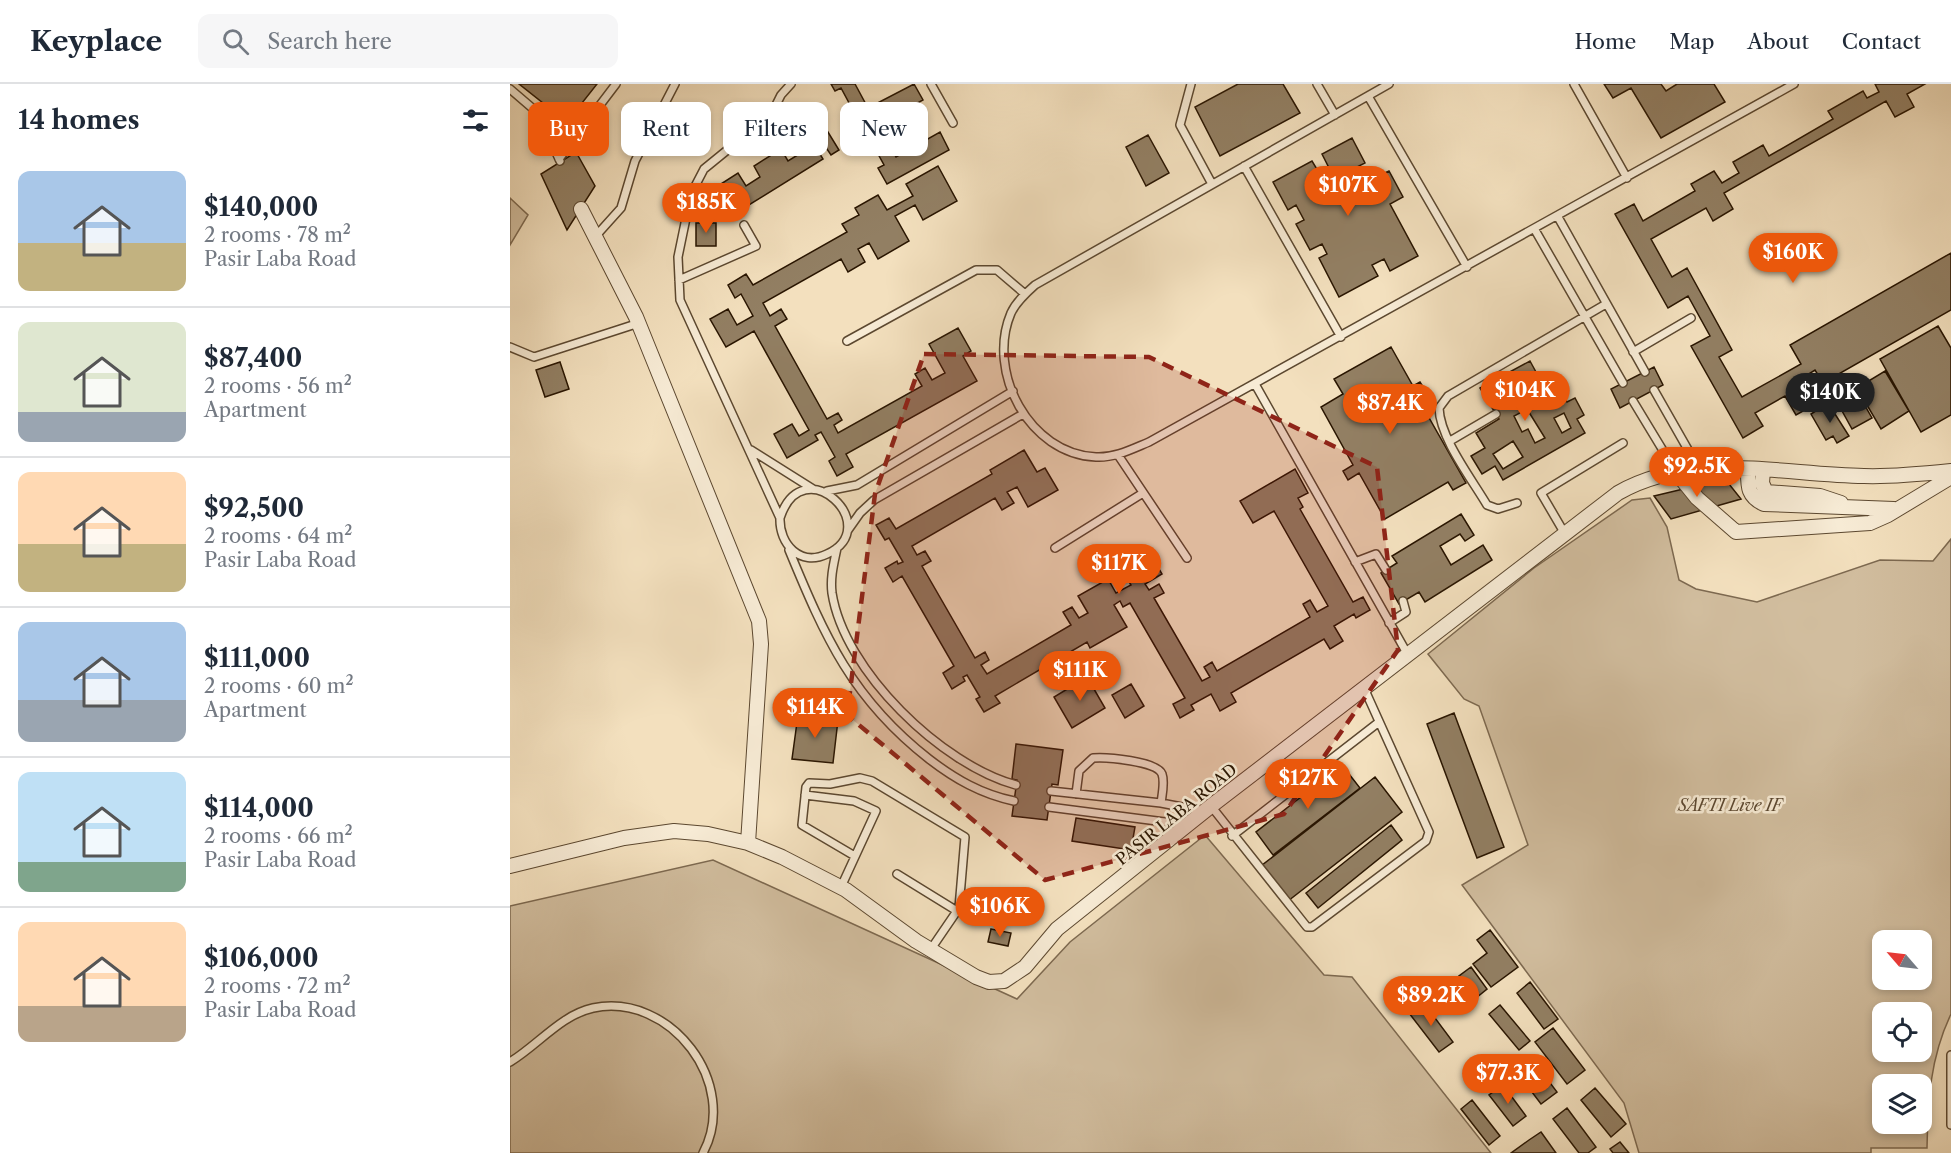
<!DOCTYPE html>
<meta charset="utf-8">
<style>
body{margin:0;font-family:"Libre Caslon Text",serif;background:#f6f6f7;color:#1f2937;height:100vh;display:flex;flex-direction:column;font-size:22px;white-space:nowrap}
*{box-sizing:border-box;margin:0}
p{font-size:20px;color:#747a83}
.icon{flex:none;width:33px;height:33px;fill:none;stroke:currentColor;stroke-width:2;stroke-linecap:round;stroke-linejoin:round}
.map{position:relative;flex:1;overflow:hidden}
.details{display:flex;flex-direction:column;background:#fff;width:510px}
.details>*{flex:none}
.hud{position:absolute;left:18px;top:18px;width:570px;height:54px;display:flex;gap:12px}
.needle{width:39px;rotate:298deg}
.fabs{position:absolute;left:1362px;top:846px;display:grid;gap:12px}
.fabs a{display:grid;place-items:center;width:60px;height:60px;border-radius:12px;background:#fff;box-shadow:0 3px 9px #0003;font-size:30px}
.price{position:absolute;translate:-50% -51px;padding:0 14px;border-radius:21px;background:#ea580c;color:#fff;font-size:20px;line-height:39px;filter:drop-shadow(0 2px 3px #0008)}
.price::after{content:'';position:absolute;left:50%;top:36px;width:18px;height:14px;margin-left:-9px;background:inherit;clip-path:polygon(0 0,100% 0,50% 100%)}
.price.on{background:#222;color:#fff}
ul{padding:0;list-style:none}
li{display:flex;align-items:center;gap:18px;height:150px;padding:0 18px}
li+li{border-top:2px solid #e0e1e3}
li span{display:grid;place-items:center;flex:none;width:168px;height:120px;border-radius:12px;color:#555}
li>.icon{margin-inline-start:auto}
span .icon{width:72px;height:72px;fill:#fffc;stroke-width:1}
li b{font-size:26px}
h2{display:flex;justify-content:space-between;align-items:center;height:72px;padding:0 18px;font-size:26px}
.tag{padding:0 21px;border-radius:12px;background:#fff;box-shadow:0 3px 9px #0003;font-size:21px;line-height:54px}
.tag.on{background:#ea580c;color:#fff}
header{display:flex;align-items:center;gap:36px;box-sizing:border-box;height:84px;padding:0 30px;background:#fff;border-bottom:2px solid #e0e1e3}
header strong{font-size:28px}
nav{display:flex;gap:33px;margin-inline-start:auto;font-size:21px}
.search{width:420px;height:54px;background:#f6f6f7;display:flex;align-items:center;gap:15px;box-sizing:border-box;padding:0 21px;border-radius:12px;color:#747a83;font-size:22px}
main{display:flex;flex:1;min-height:0}
.map>svg:first-child{display:block}
.green{fill:#d1bd9e;stroke:#7d6950;stroke-width:1.5;fill-rule:evenodd}
.building{fill:#927f63;stroke:#291501;stroke-width:1.5;fill-rule:evenodd}
.lines{fill:none;stroke-linecap:round;stroke-linejoin:round}
.lane-casing{stroke:#5c4830;stroke-width:10}
.street-casing{stroke:#5c4830;stroke-width:16}
.lane{stroke:#f7ebd5;stroke-width:7}
.street{stroke:#f7ebd5;stroke-width:14}
.marked{fill:#8f2418;fill-opacity:0.2;stroke:#8f2418;stroke-width:4.5;stroke-dasharray:12 8;stroke-linejoin:round}
.labels{text-anchor:middle;dominant-baseline:central;stroke-width:5;stroke-linejoin:round;paint-order:stroke}
.park-label{font-size:16px;font-style:italic;fill:#5b4730;stroke:#f7ebd5}
.street-label{font-size:16px;fill:#291501;stroke:#f7ebd5}
</style>
<header>
<strong>Keyplace</strong>
<div class="search"><svg class="icon" aria-label="search" viewBox="0 0 24 24"><circle cx="10" cy="10" r="6"/><path d="M15 15l6 6"/></svg>Search here</div>
<nav><a>Home</a><a>Map</a><a>About</a><a>Contact</a></nav>
</header>
<main>
<section class="details">
<h2>14 homes<svg class="icon" aria-label="filters" viewBox="0 0 24 24"><path d="M4 7h16M4 17h16"/><circle cx="9" cy="7" r="2"/><circle cx="15" cy="17" r="2"/></svg></h2>
<ul>
<li><span style="background:linear-gradient(#a9c7e8 60%,#c2b280 0)"><svg class="icon" aria-label="home" viewBox="0 0 24 24"><path d="M3 11l9-7 9 7M6 9v11h12V9"/></svg></span><div><b>$140,000</b><p>2 rooms · 78 m²</p><p>Pasir Laba Road</p></div></li>
<li><span style="background:linear-gradient(#dfe7d0 75%,#9aa5b1 0)"><svg class="icon" aria-label="home" viewBox="0 0 24 24"><path d="M3 11l9-7 9 7M6 9v11h12V9"/></svg></span><div><b>$87,400</b><p>2 rooms · 56 m²</p><p>Apartment</p></div></li>
<li><span style="background:linear-gradient(#ffd9b3 60%,#c2b280 0)"><svg class="icon" aria-label="home" viewBox="0 0 24 24"><path d="M3 11l9-7 9 7M6 9v11h12V9"/></svg></span><div><b>$92,500</b><p>2 rooms · 64 m²</p><p>Pasir Laba Road</p></div></li>
<li><span style="background:linear-gradient(#a9c7e8 65%,#9aa5b1 0)"><svg class="icon" aria-label="home" viewBox="0 0 24 24"><path d="M3 11l9-7 9 7M6 9v11h12V9"/></svg></span><div><b>$111,000</b><p>2 rooms · 60 m²</p><p>Apartment</p></div></li>
<li><span style="background:linear-gradient(#bfe0f5 75%,#7fa58c 0)"><svg class="icon" aria-label="home" viewBox="0 0 24 24"><path d="M3 11l9-7 9 7M6 9v11h12V9"/></svg></span><div><b>$114,000</b><p>2 rooms · 66 m²</p><p>Pasir Laba Road</p></div></li>
<li><span style="background:linear-gradient(#ffd9b3 70%,#b9a48a 0)"><svg class="icon" aria-label="home" viewBox="0 0 24 24"><path d="M3 11l9-7 9 7M6 9v11h12V9"/></svg></span><div><b>$106,000</b><p>2 rooms · 72 m²</p><p>Pasir Laba Road</p></div></li>
</ul>
</section>
<div class="map">
<svg width="1441" height="1069" viewBox="0 0 1441 1069">
<rect width="100%" height="100%" fill="#f3e0be"/>
<filter id="stains"><feTurbulence type="fractalNoise" baseFrequency=".00333" numOctaves="4"/><feColorMatrix values="0 0 0 0 .2 0 0 0 0 .09 0 0 0 0 .02 0 0 0 .5 -.17"/></filter>
<radialGradient id="worn" r=".72"><stop offset=".6" stop-color="#630" stop-opacity="0"/><stop offset="1" stop-color="#630" stop-opacity=".3"/></radialGradient>
<path class="green" d="M0 114 18 131 0 161Z
M1140 414 1157 443 1169 496 1186 505 1247 518 1370 476 1423 477 1441 455V930C1420 974 1418 1016 1417 1064H1361V1069H1129L1114 1019 952 801 1018 761 969 622 954 615 918 570 1024 484 1122 416ZM1412 856V896H1372V856ZM1412 928V968H1372V928ZM1412 1000V1040H1372V1000Z
M695 751 814 891 842 893 981 1069H0V822L203 776 507 915 560 858Z"/>
<path class="building" d="M9 0H87L57 38Z
M321 0H345L358 24 404 0 413 16 368 41 386 73 430 48 439 66 377 100 368 84 374 81 357 50 351 54 340 35 346 32 331 4 325 7Z
M728 0H773L790 29 710 72 685 23Z
M1094 0H1151L1156 7 1167 0H1204L1215 18 1151 54 1121 4 1103 14Z
M1365 0H1415L1397 10 1404 23 1385 33 1376 17 1214 109 1223 125 1203 137 1196 124 1141 155 1162 193 1177 184 1222 266 1209 273 1232 313 1291 280 1280 261 1441 169V226L1313 299 1305 286 1297 291 1311 317 1286 331 1275 312 1245 329 1253 342 1233 354 1181 262 1200 252 1178 212 1158 224 1105 130 1124 120 1133 137 1185 107 1181 100 1204 87 1212 99 1229 89 1223 78 1253 61 1259 72 1323 35 1318 27 1353 7 1357 14 1369 8Z
M313 40 329 66 321 71 315 62 308 67 313 75 234 124 227 113 219 118 225 127 219 131 203 105 228 89 236 102 250 93 244 82 271 65 278 77 291 69 284 58Z
M638 51 659 89 636 102 616 63Z
M842 54 855 79 841 86 846 95 861 87 864 94 879 87 893 113 880 120 908 172 880 187 874 175 862 181 868 192 829 213 809 174 817 170 812 160 800 166 786 140 794 136 786 121 778 126 763 98 802 77 808 87 818 82 812 70Z
M66 68 85 102 57 146 31 90Z
M428 82 447 117 413 136 405 121 385 132 399 157 368 175 359 159 348 165 355 178 338 188 331 175 253 219 260 232 271 225 277 235 265 242 317 335 328 329 332 336 324 341 328 349 412 302 405 290 415 284 422 296 435 289 419 260 448 244 461 267 453 272 467 297 336 370 343 383 327 392 319 377 325 373 311 348 305 351 308 356 277 374 264 350 282 340 289 352 299 346 244 247 216 263 200 235 218 225 227 241 243 232 231 210 225 214 218 201 236 190 243 201 337 148 332 140 349 131 345 124 368 111 377 126 403 112 396 100Z
M186 139H206V162H186Z
M1428 242 1441 264V331L1411 348 1370 275Z
M881 263 903 302 910 298 918 311 909 316 956 399 943 406 938 398 875 435 849 389 838 396 833 387 843 381 811 323 833 310 824 295Z
M1020 277 1038 310 1049 304 1057 318 1065 314 1074 331 1067 335 1075 349 993 396 985 382 972 390 961 372 975 364 966 349 989 335 970 304ZM1017 325 1035 354 1025 359 1018 345 1012 348 1004 332ZM1054 329 1061 344 1052 349 1044 334ZM1003 357 1013 373 993 385 983 370Z
M50 278 59 305 35 313 26 286Z
M1144 283 1153 301 1110 324 1101 305Z
M1375 287 1399 327 1371 345 1347 304Z
M1339 294 1362 334 1342 345 1320 305Z
M1318 319 1339 352 1327 359 1323 352 1316 356 1301 330Z
M514 366 527 388 535 384 548 406 518 423 507 403 497 408 504 419 492 426 485 414 402 462 407 471 415 467 421 477 412 482 465 574 475 568 479 576 471 581 477 590 561 541 553 528 562 523 569 534 578 529 568 512 598 495 606 509 621 501 611 484 639 468 652 490 635 500 639 506 649 500 654 509 644 514 692 597 700 593 694 583 702 578 707 587 800 533 793 520 800 516 807 528 818 522 764 427 743 439 730 417 785 385 798 409 788 414 793 423 790 425 843 518 853 513 860 526 846 534 844 530 824 542 833 557 820 565 814 555 721 609 726 618 710 627 701 610 681 621 684 626 670 634 663 620 675 614 620 519 613 523 610 517 604 521 617 543 580 564 577 558 485 612 490 619 474 628 466 615 470 613 457 591 453 593 455 597 442 605 433 589 444 582 392 492 383 498 375 484 387 477 388 480 393 478 379 454 375 456 366 441 379 434 386 445 482 390 480 386Z
M1215 395 1231 415 1161 435 1144 412Z
M951 430 964 451 955 457 950 450 930 462 941 481 973 461 982 476 915 518 909 508 889 520 871 489 887 479 882 472Z
M577 593 595 624 562 644 544 613Z
M621 600 634 622 615 634 602 611Z
M944 629 994 763 967 774 917 640Z
M288 631 328 636 323 679 282 675Z
M506 660 553 666 548 701 542 700 537 736 502 732 507 696 502 695Z
M832 681 850 704 763 771 746 748Z
M865 693 892 728 778 817 751 782Z
M566 734 625 743 621 766 562 757Z
M881 741 892 756 808 824 796 809Z
M481 845 501 849 498 862 478 858Z
M980 846 1008 883 981 903 963 880 977 869 967 856Z
M961 883 977 905 966 914 949 892Z
M1020 898 1048 935 1034 945 1007 909Z
M913 918 943 958 929 968 899 929Z
M990 921 1020 957 1009 966 979 930Z
M1043 944 1075 986 1057 1000 1025 958Z
M1022 975 1047 1008 1031 1020 1006 987Z
M993 1001 1016 1032 1003 1042 979 1011Z
M1085 1004 1116 1040 1101 1053 1071 1016Z
M962 1016 990 1052 979 1061 951 1025Z
M1057 1024 1086 1063 1078 1069H1069L1043 1035Z
M1031 1048 1046 1069H1001L1019 1056Z
M1110 1058 1119 1069H1103L1100 1065Z"/>
<g class="lines">
<g class="lane-casing">
<path id="lane" d="M421 0 443 39
M681 0 670 41 702 100
M807 0 825 31
M879 0 525 201C516 209 506 218 501 229 476 288 519 370 586 373 605 374 622 365 639 358L1284 0
M1064 0 1117 94
M0 5 28 29 50 77
M858 12 957 183
M49 75 106 0
M734 82 831 253
M1048 133 1135 288
M1025 146 1113 299
M84 154 111 124 125 77 165 0
M169 196 246 162 234 141
M337 257 466 186H487L515 210
M0 263 24 273 129 239
M1123 268 1181 234
M745 300 898 571
M1144 306 1189 385
M1123 317 1166 388
M940 357 986 330
M241 366 303 405
M608 371 677 474
M317 407 347 401 503 307
M1007 419 988 425 977 421C961 394 930 354 929 324L938 312 1096 220
M270 434C293 363 376 443 317 470 290 483 269 460 270 434L170 216 168 173 181 110 194 85 221 63 245 49 261 31 271 11 281 0
M338 446 350 429 364 416 513 330
M1055 450 1031 409 1113 359
M327 464C324 479 320 493 322 509 334 587 432 681 506 701
M545 464 633 409
M279 466C315 553 342 615 419 675 445 695 471 710 504 717
M845 478 866 470 876 486
M879 539 896 528 893 517
M541 707 651 719 693 727
M566 710 569 687 583 674C596 673 647 677 652 690 655 698 652 711 651 719
M295 711 344 717 366 727 331 803
M701 722 797 843H802L916 757 919 748 854 604
M539 723 678 741
M722 752 869 638
M343 771 292 741 296 703 299 699 320 700 350 694 362 697 455 753 449 824 421 865
M387 790 447 827
M1441 971V1041
M0 978C28 961 51 931 83 924 161 908 230 1000 193 1069"/>
</g>
<g class="street-casing">
<path id="street" d="M71 125 126 233 249 537 251 560 238 759
M1238 385C1238 402 1237 412 1254 420L1384 425
M1253 386 1252 399 1256 408 1310 412 1331 419
M1166 388 1187 414 1226 448 1360 439 1378 431 1441 393
M0 782 114 754 164 747 198 750 238 759 272 773 336 806 406 857 466 893 479 898 494 897 515 883 547 845 701 722 1108 409C1183 366 1273 391 1354 392 1383 393 1412 390 1441 387"/>
</g>
<use href="#lane" class="lane"/>
<use href="#street" class="street"/>
</g>
<path class="marked" d="M414 270 639 273 867 383 888 566 774 730 535 796 337 631 365 410Z"/>
<g class="labels">
<g class="park-label">
<text x="1220" y="721">SAFTI Live IF</text>
</g>
<g class="street-label">
<text transform="translate(666 730) rotate(-39)">PASIR LABA ROAD</text>
</g>
</g>
<rect width="100%" height="100%" filter="url(#stains)"/>
<rect width="100%" height="100%" fill="url(#worn)"/>
</svg>
<div class="fabs">
<a><svg class="needle" viewBox="-14 -14 28 28"><path d="M0-13l5 13h-10z" fill="#e53935"/><path d="M0 13l5-13h-10z" fill="#747a83"/></svg></a>
<a><svg class="icon" aria-label="locate" viewBox="0 0 24 24"><circle cx="12" cy="12" r="6"/><path d="M12 2v4M12 18v4M2 12h4M18 12h4"/></svg></a>
<a><svg class="icon" aria-label="layers" viewBox="0 0 24 24"><path d="M12 4l9 5-9 5-9-5zM3 14l9 5 9-5"/></svg></a>
</div>
<b class="price" style="left:838px;top:133px">$107K</b>
<b class="price" style="left:196px;top:150px">$185K</b>
<b class="price" style="left:1283px;top:200px">$160K</b>
<b class="price" style="left:1015px;top:338px">$104K</b>
<b class="price on" style="left:1320px;top:340px">$140K</b>
<b class="price" style="left:880px;top:351px">$87.4K</b>
<b class="price" style="left:1187px;top:414px">$92.5K</b>
<b class="price" style="left:609px;top:511px">$117K</b>
<b class="price" style="left:570px;top:618px">$111K</b>
<b class="price" style="left:305px;top:655px">$114K</b>
<b class="price" style="left:798px;top:726px">$127K</b>
<b class="price" style="left:490px;top:854px">$106K</b>
<b class="price" style="left:921px;top:943px">$89.2K</b>
<b class="price" style="left:998px;top:1021px">$77.3K</b>
<div class="hud">
<a class="tag on">Buy</a>
<a class="tag">Rent</a>
<a class="tag">Filters</a>
<a class="tag">New</a>
</div>
</div>
</main>
